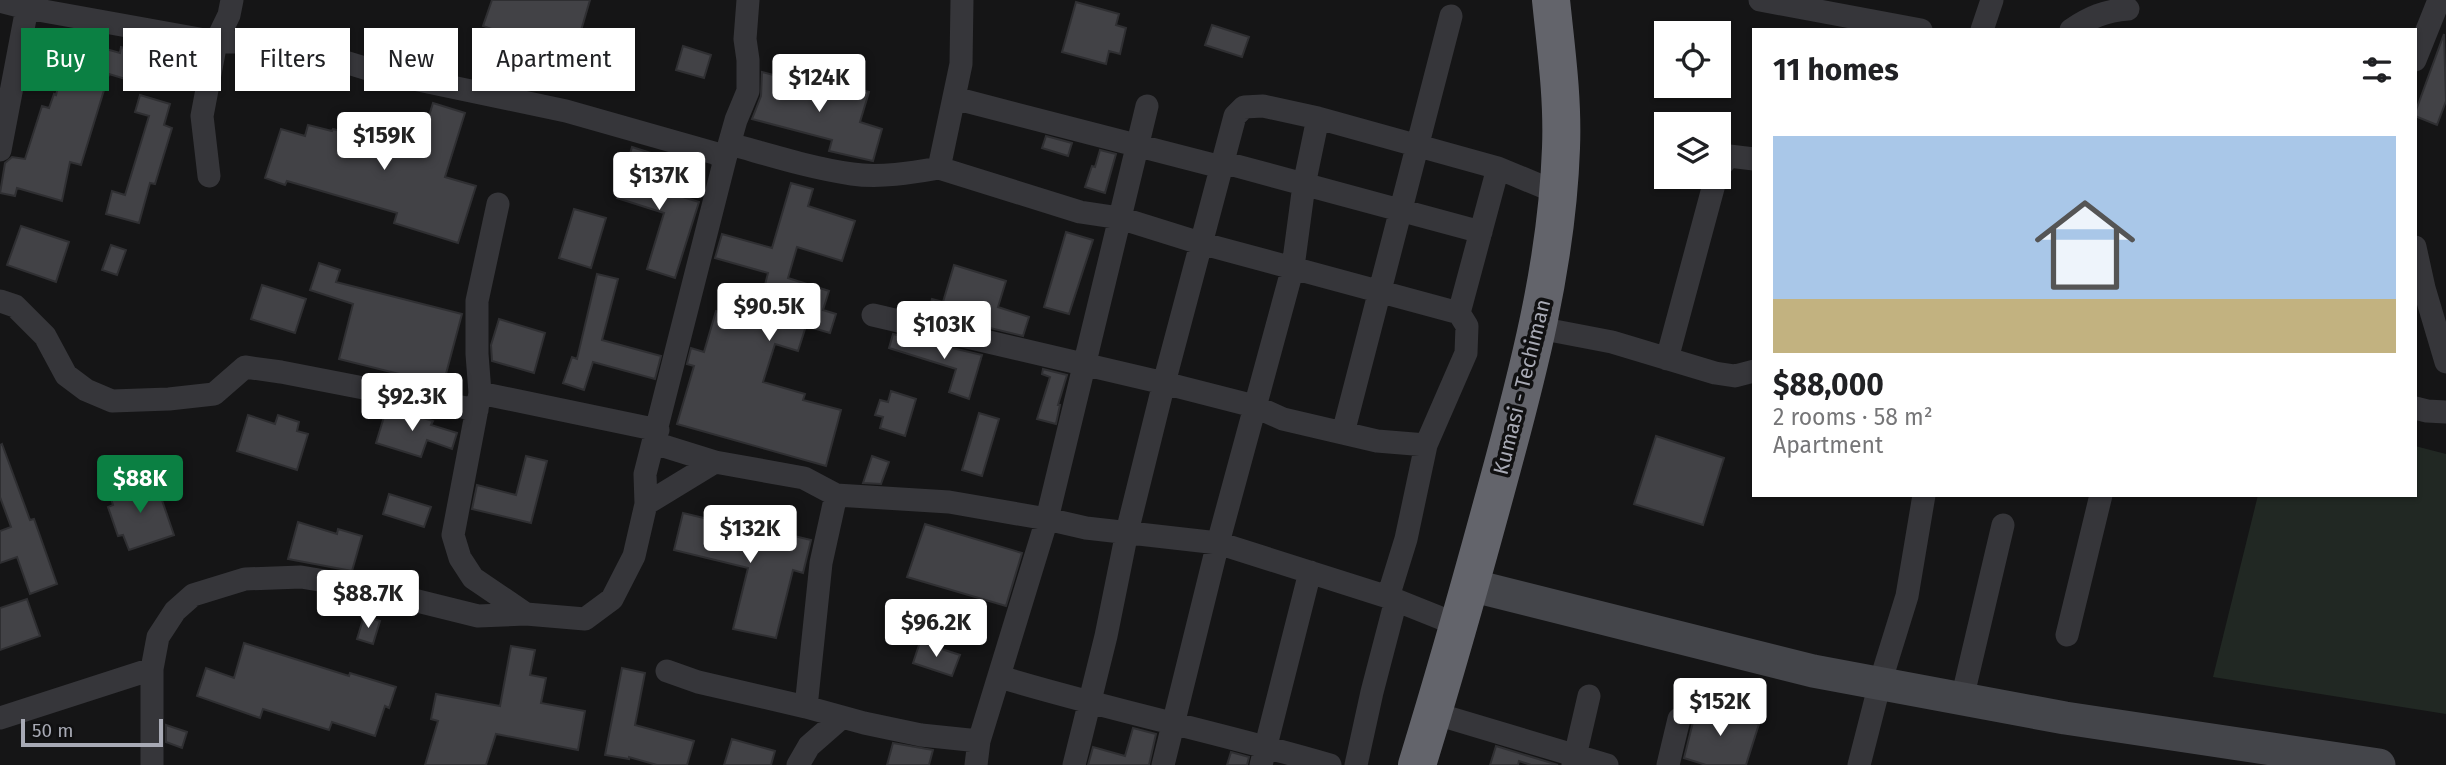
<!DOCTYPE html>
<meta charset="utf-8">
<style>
body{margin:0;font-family:"Fira Sans",sans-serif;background:#f2f2f2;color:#202124;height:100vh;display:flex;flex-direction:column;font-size:26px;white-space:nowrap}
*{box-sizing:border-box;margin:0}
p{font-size:23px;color:#757577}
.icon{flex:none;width:38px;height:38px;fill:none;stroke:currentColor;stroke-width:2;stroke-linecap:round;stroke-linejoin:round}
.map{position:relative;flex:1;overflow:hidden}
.details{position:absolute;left:1752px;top:28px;width:665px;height:469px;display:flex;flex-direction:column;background:#fff;border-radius:0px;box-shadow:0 2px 5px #0004}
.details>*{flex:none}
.guide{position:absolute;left:21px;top:28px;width:665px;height:63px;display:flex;gap:14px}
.controls{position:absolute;left:1654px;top:21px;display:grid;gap:14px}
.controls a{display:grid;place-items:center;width:77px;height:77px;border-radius:0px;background:#fff;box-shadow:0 2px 5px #0004;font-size:35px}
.scale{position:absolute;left:21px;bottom:18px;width:142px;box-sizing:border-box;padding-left:7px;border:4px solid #a8aab5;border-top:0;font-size:19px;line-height:24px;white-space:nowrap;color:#a8aab5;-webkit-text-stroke:5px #101011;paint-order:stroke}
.price{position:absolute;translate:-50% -60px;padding:0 16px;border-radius:7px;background:#fff;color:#222;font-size:23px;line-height:46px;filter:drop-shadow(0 2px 4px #0008)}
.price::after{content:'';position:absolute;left:50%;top:42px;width:21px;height:16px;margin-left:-10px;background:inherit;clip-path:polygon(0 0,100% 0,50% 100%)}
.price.selected{background:#0b8043;color:#fff}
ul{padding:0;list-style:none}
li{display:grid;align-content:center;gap:14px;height:371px;padding:0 21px}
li+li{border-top:2px solid #e0e0e0}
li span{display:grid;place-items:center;height:217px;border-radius:0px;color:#555}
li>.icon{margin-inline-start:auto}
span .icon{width:126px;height:126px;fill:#fffc;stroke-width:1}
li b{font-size:30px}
h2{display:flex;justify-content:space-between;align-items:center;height:84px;padding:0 21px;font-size:30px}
.tag{padding:0 24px;border-radius:0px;background:#fff;box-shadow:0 2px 5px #0004;font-size:24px;line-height:63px}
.tag.selected{background:#0b8043;color:#fff}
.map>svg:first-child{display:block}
.green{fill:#212823}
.building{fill:#424246;stroke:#2f2f32;stroke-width:2}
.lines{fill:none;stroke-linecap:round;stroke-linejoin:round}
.street{stroke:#36363a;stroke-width:23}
.secondary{stroke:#44454a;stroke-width:33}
.highway{stroke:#63646b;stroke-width:38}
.labels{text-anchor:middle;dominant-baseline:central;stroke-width:7;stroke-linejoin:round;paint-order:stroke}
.street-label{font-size:21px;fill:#a8aab5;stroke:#101011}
</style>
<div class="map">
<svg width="2446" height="765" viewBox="0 0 2446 765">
<rect width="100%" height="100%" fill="#151516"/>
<path class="green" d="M2415 446 2446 454V714L2213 677 2258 495H2415Z"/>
<path class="building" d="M492 0H590L575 51 512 32 511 36 483 26Z
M1076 2 1119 14 1116 25 1126 28 1120 54 1109 51 1106 64 1062 52Z
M1212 25 1249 37 1242 57 1205 45Z
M2444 34 2446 101 2437 125 2415 116V113Z
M78 41 120 53 121 47 154 56 145 85 109 74 81 165 70 162 62 201 17 188 15 196 0 193 5 163 12 157 25 159 42 106 49 108 54 94 56 95 68 50 75 51Z
M683 46 711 55 704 78 676 70Z
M762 72 845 94 848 86 869 92 860 122 882 129 873 161 829 151 832 140 752 119 761 96Z
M140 95 170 104 164 125 172 128 155 184 150 183 139 223 106 214 112 191 125 195 149 116 135 112Z
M433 103 465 113 445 177 476 186 458 243 394 223 397 213 287 181 285 185 265 178 281 129 305 136 308 125 332 131 333 129 412 152 422 117 428 119Z
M1046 136 1072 143 1068 156 1042 148Z
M632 147 657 155 647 186 699 202 675 278 647 269 664 213 617 198Z
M1100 150 1116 154 1105 193 1085 187 1092 166 1095 167Z
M791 183 813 189 808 206 855 221 842 261 797 247 788 278 829 291 823 310 836 314 830 333 806 326 798 351 775 344 763 382 805 394 803 400 841 410 826 466 677 424 694 366 687 364 691 348 704 352 716 311 734 317 737 310 757 316 768 273 715 258 722 234 772 248Z
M574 209 606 218 591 268 559 258Z
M21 226 69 242 56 282 7 265Z
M1066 232 1093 240 1069 314 1044 307Z
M111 245 126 250 117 275 102 270Z
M319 263 340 270 336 282 462 314 443 385 339 359 353 304 310 290Z
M954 265 1006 281 998 307 1029 317 1023 336 928 313 932 299 943 302Z
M597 274 618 279 602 340 661 356 655 379 593 362 584 390 563 383 572 357 577 359Z
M262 285 306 299 295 333 251 319Z
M499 319 545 333 534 373 492 361 491 345Z
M893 334 982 355 969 399 949 392 956 369 889 348Z
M1043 369 1067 375 1058 405H1060L1056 424 1037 419 1050 377 1042 374Z
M891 391 916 399 905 436 880 428 883 417 875 415 880 400 888 402Z
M387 407 433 421 431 425 457 433 452 449 427 440 421 457 376 443Z
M979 413 999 419 982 476 962 470Z
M248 415 275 424 278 415 299 422 297 431 308 434 297 470 237 451Z
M1656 436 1724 458 1703 525 1634 504Z
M2 444 30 520 34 519 57 584 30 594 17 557 0 563V531L11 527 0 497V445Z
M526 456 547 461 531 523 472 509 477 485 516 495Z
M872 456 889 462 881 484 863 483Z
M155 480 174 535 129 550 123 535 118 536 108 507 113 505 110 495Z
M389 494 431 507 424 527 383 514Z
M683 513 750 529 751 526 762 528 763 521 792 528 790 535 811 540 803 573 793 570 776 638 733 629 748 568 674 550Z
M298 522 337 534 338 529 362 536 352 571 288 559Z
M925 524 1022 553 1006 606 907 577Z
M27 599 40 636 0 650V608Z
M364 616 380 621 373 644 357 639Z
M920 642 960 655 952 676 913 663Z
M244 643 349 676 350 673 396 687 389 708 385 706 375 736 332 722 329 730 263 709 260 718 197 696 206 668 234 678Z
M511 646 535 650 530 675 546 678 541 703 585 711 578 750 496 734 486 765H425L438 721 431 719 436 694 500 706Z
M622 668 645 673 635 725 694 741 687 765H657L629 757V759L605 755Z
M1694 703 1759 724 1746 765H1706L1684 758 1693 722 1691 712Z
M166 725 187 732 182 748 166 742Z
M1133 728 1156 734 1149 765H1088L1093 747 1125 756Z
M732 739 775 751 771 765H724Z
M893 743 933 750 929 765H887Z
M1496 746 1558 765H1531L1519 761 1518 765H1490Z
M1231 752 1249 757 1247 765H1227Z"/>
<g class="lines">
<path class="street" d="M962 0 961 64 939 168 1080 212 1120 218 1200 243 1459 313 1467 326 1466 353 1426 445 1406 539 1388 597
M1760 0 1921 30
M0 1 27 8 216 42H280L371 70 566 111 714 153 725 159
M1982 30 1992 0
M2071 30C2090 17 2105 11 2128 9
M2415 60 2439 0
M954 98 1221 167
M730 144C770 155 810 168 852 174 880 178 911 173 939 168
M0 150 27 8
M1222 162 1481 232
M1718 169 1729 156 1754 159
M209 176 202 116 216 42 229 15 232 0
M498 204 477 301V354L480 393 453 535 460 558 473 578 526 614 585 619 612 599 634 556 646 504 645 474 725 159 736 120 748 91V60L745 39 748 0
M2415 247 2424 288 2446 362
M0 301 15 306 45 336 66 375 86 390 112 401 169 399 214 394 245 367 281 372 477 410
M1459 313 1498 168
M873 315 1164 383 1254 406 1283 419 1377 441 1426 445
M1539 328 1612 342 1715 373 1735 376 1754 371
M1667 359 1716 177
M480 393 658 430
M2415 408 2427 411 2446 412
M1343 433 1451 16
M654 443 715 462 804 478 836 495 949 502 1047 519 1086 528 1218 543 1388 597 1458 625
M646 504 715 462
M2067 635 2101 495
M667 671 698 682 806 707 864 723 921 735 979 741
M1000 677C1109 710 1221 733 1330 765
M1962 699 2003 525
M806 707 821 563 836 495
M1433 713 1607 765
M0 718 152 669
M152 765V669L158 637 175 611 193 595 245 579 301 577 361 587 478 616 526 614
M798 765 809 746 841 718
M976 765 979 741 1047 519 1147 106
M1074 765 1106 636 1127 532 1164 383 1235 116 1244 107 1263 106 1318 118 1498 168 1558 193
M1163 765 1218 543 1293 267 1304 185 1318 118
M1261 765 1310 572
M1356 765 1372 692 1396 600
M1573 765 1589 696
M1668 765 1679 719
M1859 765 1880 683 1907 596 1924 495"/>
<path class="secondary" d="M1470 585 1813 671 2065 718 2379 765"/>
<path class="highway" d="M1417 765C1445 674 1471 582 1496 490 1527 377 1557 265 1561 148 1563 98 1556 49 1551 0"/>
</g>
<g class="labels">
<g class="street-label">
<text transform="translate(1522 387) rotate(-76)">Kumasi - Techiman</text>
</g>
</g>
</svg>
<div class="controls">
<a><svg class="icon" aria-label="locate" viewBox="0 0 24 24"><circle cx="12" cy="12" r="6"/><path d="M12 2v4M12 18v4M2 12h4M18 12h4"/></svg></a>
<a><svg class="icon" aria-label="layers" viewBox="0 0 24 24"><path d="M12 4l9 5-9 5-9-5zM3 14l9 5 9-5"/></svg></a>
</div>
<div class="scale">50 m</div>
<b class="price" style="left:819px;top:114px">$124K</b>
<b class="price" style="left:384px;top:172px">$159K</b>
<b class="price" style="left:659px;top:212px">$137K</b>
<b class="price" style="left:769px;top:343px">$90.5K</b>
<b class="price" style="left:944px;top:361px">$103K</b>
<b class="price" style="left:412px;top:433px">$92.3K</b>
<b class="price selected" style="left:140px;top:515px">$88K</b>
<b class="price" style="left:750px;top:565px">$132K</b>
<b class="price" style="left:368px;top:630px">$88.7K</b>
<b class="price" style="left:936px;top:659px">$96.2K</b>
<b class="price" style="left:1720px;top:738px">$152K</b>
<div class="guide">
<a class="tag selected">Buy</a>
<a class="tag">Rent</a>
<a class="tag">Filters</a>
<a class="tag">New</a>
<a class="tag">Apartment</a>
</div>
<section class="details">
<h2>11 homes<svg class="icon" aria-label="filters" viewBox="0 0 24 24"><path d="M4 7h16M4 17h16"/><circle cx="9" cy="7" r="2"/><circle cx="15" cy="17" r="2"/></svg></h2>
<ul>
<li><span style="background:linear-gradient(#a9c7e8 75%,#c2b280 0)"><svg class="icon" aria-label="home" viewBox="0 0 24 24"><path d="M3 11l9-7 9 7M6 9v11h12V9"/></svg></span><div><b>$88,000</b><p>2 rooms · 58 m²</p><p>Apartment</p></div></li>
</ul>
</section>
</div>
